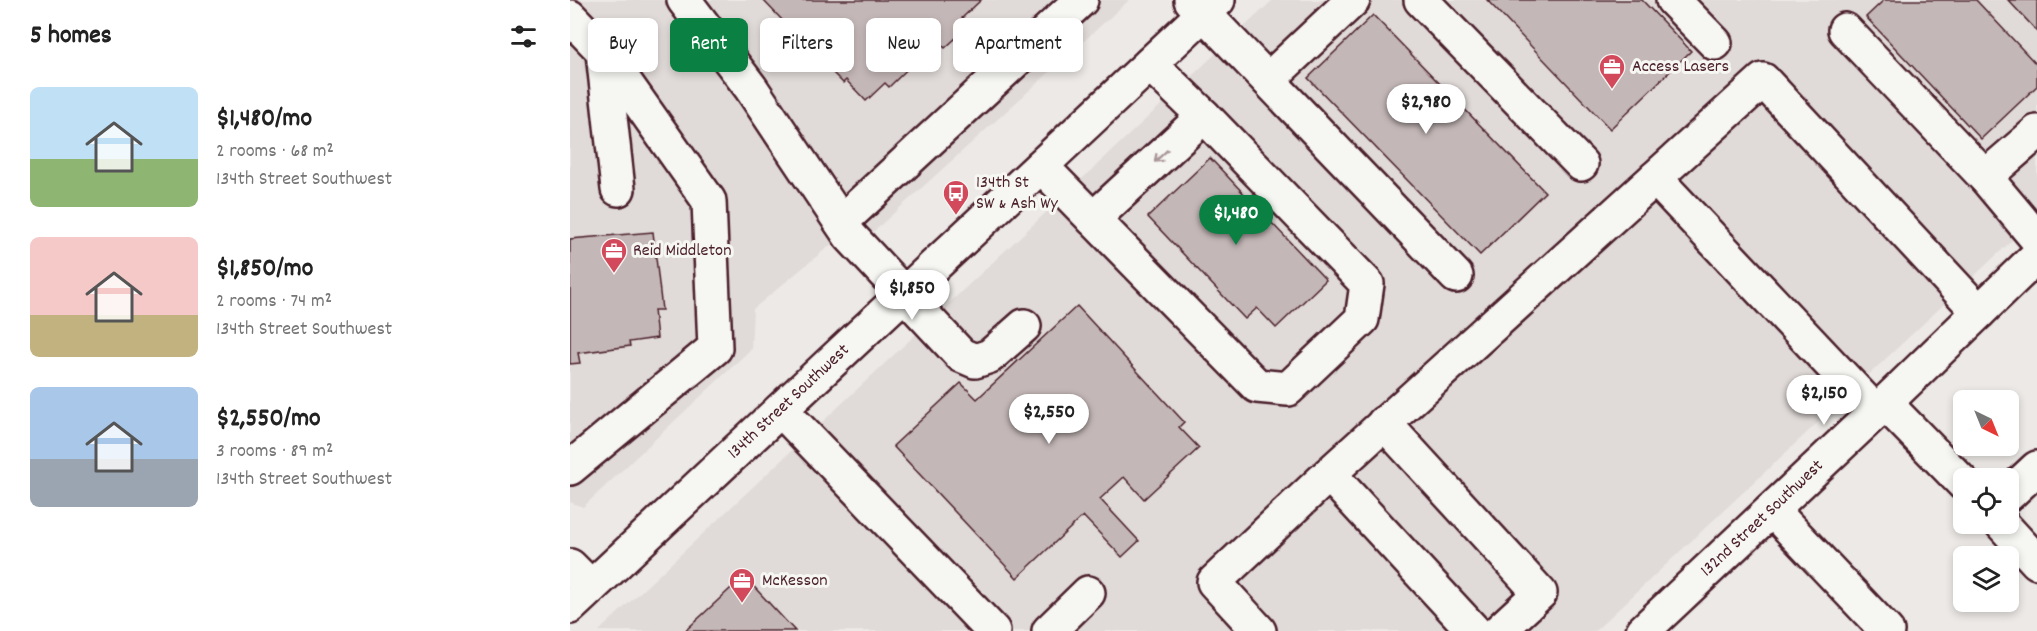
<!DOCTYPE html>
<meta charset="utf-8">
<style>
body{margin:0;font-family:Dekko,sans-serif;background:#f6f6f6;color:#222;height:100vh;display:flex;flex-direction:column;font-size:22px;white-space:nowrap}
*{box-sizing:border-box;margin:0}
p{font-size:20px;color:#767676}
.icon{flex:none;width:33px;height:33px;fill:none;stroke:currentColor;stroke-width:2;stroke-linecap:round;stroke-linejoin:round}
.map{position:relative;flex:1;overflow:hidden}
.drawer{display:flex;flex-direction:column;background:#fff;width:570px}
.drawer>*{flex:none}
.top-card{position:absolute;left:18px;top:18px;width:570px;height:54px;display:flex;gap:12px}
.needle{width:39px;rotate:137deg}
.tools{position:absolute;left:1383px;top:390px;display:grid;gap:12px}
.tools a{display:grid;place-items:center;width:66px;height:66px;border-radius:9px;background:#fff;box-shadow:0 3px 9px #0003;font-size:30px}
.price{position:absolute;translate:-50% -51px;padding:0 14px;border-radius:21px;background:#fff;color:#222;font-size:20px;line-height:39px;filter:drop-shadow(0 2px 3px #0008)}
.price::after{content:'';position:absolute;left:50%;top:36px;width:18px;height:14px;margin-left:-9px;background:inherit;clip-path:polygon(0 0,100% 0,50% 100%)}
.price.selected{background:#0b8043;color:#fff}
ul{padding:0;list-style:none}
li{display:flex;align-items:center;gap:18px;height:150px;padding:0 30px}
li span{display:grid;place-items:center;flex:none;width:168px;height:120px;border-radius:9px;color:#555}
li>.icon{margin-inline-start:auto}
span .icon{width:72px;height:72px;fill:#fffc;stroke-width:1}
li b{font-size:26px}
h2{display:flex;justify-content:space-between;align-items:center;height:72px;padding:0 30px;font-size:26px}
.pill{padding:0 21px;border-radius:9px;background:#fff;box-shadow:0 3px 9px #0003;font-size:21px;line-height:54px}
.pill.selected{background:#0b8043;color:#fff}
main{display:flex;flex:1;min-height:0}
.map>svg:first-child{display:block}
.built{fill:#e0dad8}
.building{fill:#c4b7b7;stroke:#4a1f2b;stroke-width:1.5}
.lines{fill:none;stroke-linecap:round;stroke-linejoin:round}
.minor-casing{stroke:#4a1f2b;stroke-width:38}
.minor{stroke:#f6f6f2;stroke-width:33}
.oneway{stroke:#a99598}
.labels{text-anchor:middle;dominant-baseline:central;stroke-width:6;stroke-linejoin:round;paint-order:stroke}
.poi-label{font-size:18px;fill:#4a1f2b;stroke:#f6f6f2;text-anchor:start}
.street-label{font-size:18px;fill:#4a1f2b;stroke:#f6f6f2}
</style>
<main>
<section class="drawer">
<h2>5 homes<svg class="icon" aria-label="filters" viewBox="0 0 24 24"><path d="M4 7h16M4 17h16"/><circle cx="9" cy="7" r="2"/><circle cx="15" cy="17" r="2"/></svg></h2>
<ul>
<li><span style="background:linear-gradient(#bfe0f5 60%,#8fb573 0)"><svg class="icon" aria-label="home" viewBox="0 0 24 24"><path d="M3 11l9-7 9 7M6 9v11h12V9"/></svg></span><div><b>$1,480/mo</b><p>2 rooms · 68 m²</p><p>134th Street Southwest</p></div></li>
<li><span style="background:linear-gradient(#f6c9c9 65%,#c2b280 0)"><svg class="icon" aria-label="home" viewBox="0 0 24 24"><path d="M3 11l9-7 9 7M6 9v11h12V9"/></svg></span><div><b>$1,850/mo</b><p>2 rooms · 74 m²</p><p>134th Street Southwest</p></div></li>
<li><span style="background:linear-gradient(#a9c7e8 60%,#9aa5b1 0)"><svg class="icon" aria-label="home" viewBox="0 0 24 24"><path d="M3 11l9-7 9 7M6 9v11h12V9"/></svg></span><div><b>$2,550/mo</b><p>3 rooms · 89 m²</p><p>134th Street Southwest</p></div></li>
</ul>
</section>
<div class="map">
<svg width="1467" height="631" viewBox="0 0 1467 631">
<rect width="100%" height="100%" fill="#ece9e6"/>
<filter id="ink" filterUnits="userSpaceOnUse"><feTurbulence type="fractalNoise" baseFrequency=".0167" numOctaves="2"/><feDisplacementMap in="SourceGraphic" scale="12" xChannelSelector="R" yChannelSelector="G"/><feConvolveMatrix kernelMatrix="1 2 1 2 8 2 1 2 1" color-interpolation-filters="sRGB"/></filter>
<g filter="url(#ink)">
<path class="built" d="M0 0H559L283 250 270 237 183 309 181 349 13 507 0 502Z
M703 0H1467V217L1025 631H29Z"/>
<path class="building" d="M193 0H411L392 18 399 26 375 48 367 40 319 87 315 83 296 101 276 80 273 83 238 48 229 56 206 32 215 23Z
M917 0H1072L1121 51 1040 129Z
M1314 0H1406L1467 65V86L1411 139 1296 17Z
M1438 0H1467V31Z
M803 15 975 192 910 255 738 78Z
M640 158 756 280 706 328 687 308 675 319 578 217Z
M83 232 92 310H84L87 338 59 342 60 346 8 353 10 363 0 364V239Z
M507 306 614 422 609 427 629 448 574 499 554 477 530 499 569 541 552 557 513 516 447 578 323 446 391 383 407 399Z
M174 576 225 631H115Z"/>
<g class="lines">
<g class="minor-casing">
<g id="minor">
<path d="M114 0 181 88 280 236 391 355 405 361 420 356 454 326"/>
<path d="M621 0 886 276"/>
<path d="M851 0 1011 164"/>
<path d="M1103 0 1145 43"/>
<path d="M0 17 33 51 139 201 145 348 0 468"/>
<path d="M1275 30 1415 177"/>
<path d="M33 53 48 189"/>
<path d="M698 80 783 0"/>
<path d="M1467 132 1415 177 1467 239"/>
<path d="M471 166 687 386 718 389 792 319 797 284 634 116 580 64"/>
<path d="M1085 178 1306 412"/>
<path d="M523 219 634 116"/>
<path d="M271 222 511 0"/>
<path d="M1315 403 1394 484"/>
<path d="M211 410 423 631"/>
<path d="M814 423 970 593 929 631"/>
<path d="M759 474 1193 80 1409 312"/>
<path d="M1438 495 1467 468"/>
<path d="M1202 510 1317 631"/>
<path d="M1432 524 1467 562"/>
<path d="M0 566 21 587"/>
<path id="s1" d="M0 607 648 0"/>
<path d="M479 631 518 593"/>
<path d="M689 631 644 582 759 474 904 631"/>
<path id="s2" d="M1073 631 1315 403 1467 256"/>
</g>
</g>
<use href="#minor" class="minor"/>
</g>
<defs><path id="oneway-shaft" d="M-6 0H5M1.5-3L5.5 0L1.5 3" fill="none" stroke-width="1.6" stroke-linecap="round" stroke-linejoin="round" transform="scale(1.5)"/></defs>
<use class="oneway" href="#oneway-shaft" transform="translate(591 156) rotate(137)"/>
</g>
<defs>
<g id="office-pin" transform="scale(1.35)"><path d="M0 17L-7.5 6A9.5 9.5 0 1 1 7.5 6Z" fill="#d1495b" stroke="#f6f6f2"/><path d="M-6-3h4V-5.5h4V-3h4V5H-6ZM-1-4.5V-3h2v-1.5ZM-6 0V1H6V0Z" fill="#fff"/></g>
<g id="bus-pin" transform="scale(1.35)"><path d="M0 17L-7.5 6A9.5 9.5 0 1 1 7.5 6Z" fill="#d1495b" stroke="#f6f6f2"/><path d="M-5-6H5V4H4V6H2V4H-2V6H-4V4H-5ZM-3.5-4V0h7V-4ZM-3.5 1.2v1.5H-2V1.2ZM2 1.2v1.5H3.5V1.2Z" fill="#fff"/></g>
</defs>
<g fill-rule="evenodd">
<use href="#office-pin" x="1042" y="67"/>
<use href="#bus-pin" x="386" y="193"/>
<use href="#office-pin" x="44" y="251"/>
<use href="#office-pin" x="172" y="581"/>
</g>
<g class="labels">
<g class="poi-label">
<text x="1062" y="67">Access Lasers</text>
<text x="406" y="183">134th St<tspan x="406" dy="21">SW &amp; Ash Wy</tspan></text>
<text x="63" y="251">Reid Middleton</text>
<text x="192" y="581">McKesson</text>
</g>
<g class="street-label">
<text stroke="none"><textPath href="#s1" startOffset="300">134th Street Southwest</textPath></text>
<text stroke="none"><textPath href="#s2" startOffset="164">132nd Street Southwest</textPath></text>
</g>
</g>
</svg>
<div class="tools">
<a><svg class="needle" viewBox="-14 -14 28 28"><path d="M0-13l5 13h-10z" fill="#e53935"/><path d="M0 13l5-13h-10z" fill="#767676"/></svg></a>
<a><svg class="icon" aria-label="locate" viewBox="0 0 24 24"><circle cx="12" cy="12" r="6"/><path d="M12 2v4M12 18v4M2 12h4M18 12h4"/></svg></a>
<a><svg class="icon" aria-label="layers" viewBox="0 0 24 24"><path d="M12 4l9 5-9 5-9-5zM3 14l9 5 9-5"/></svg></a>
</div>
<b class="price" style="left:856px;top:135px">$2,980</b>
<b class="price selected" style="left:666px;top:246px">$1,480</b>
<b class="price" style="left:342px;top:321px">$1,850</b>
<b class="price" style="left:1254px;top:426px">$2,150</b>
<b class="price" style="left:479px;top:445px">$2,550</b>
<div class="top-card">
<a class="pill">Buy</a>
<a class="pill selected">Rent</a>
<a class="pill">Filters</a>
<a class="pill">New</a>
<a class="pill">Apartment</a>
</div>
</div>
</main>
